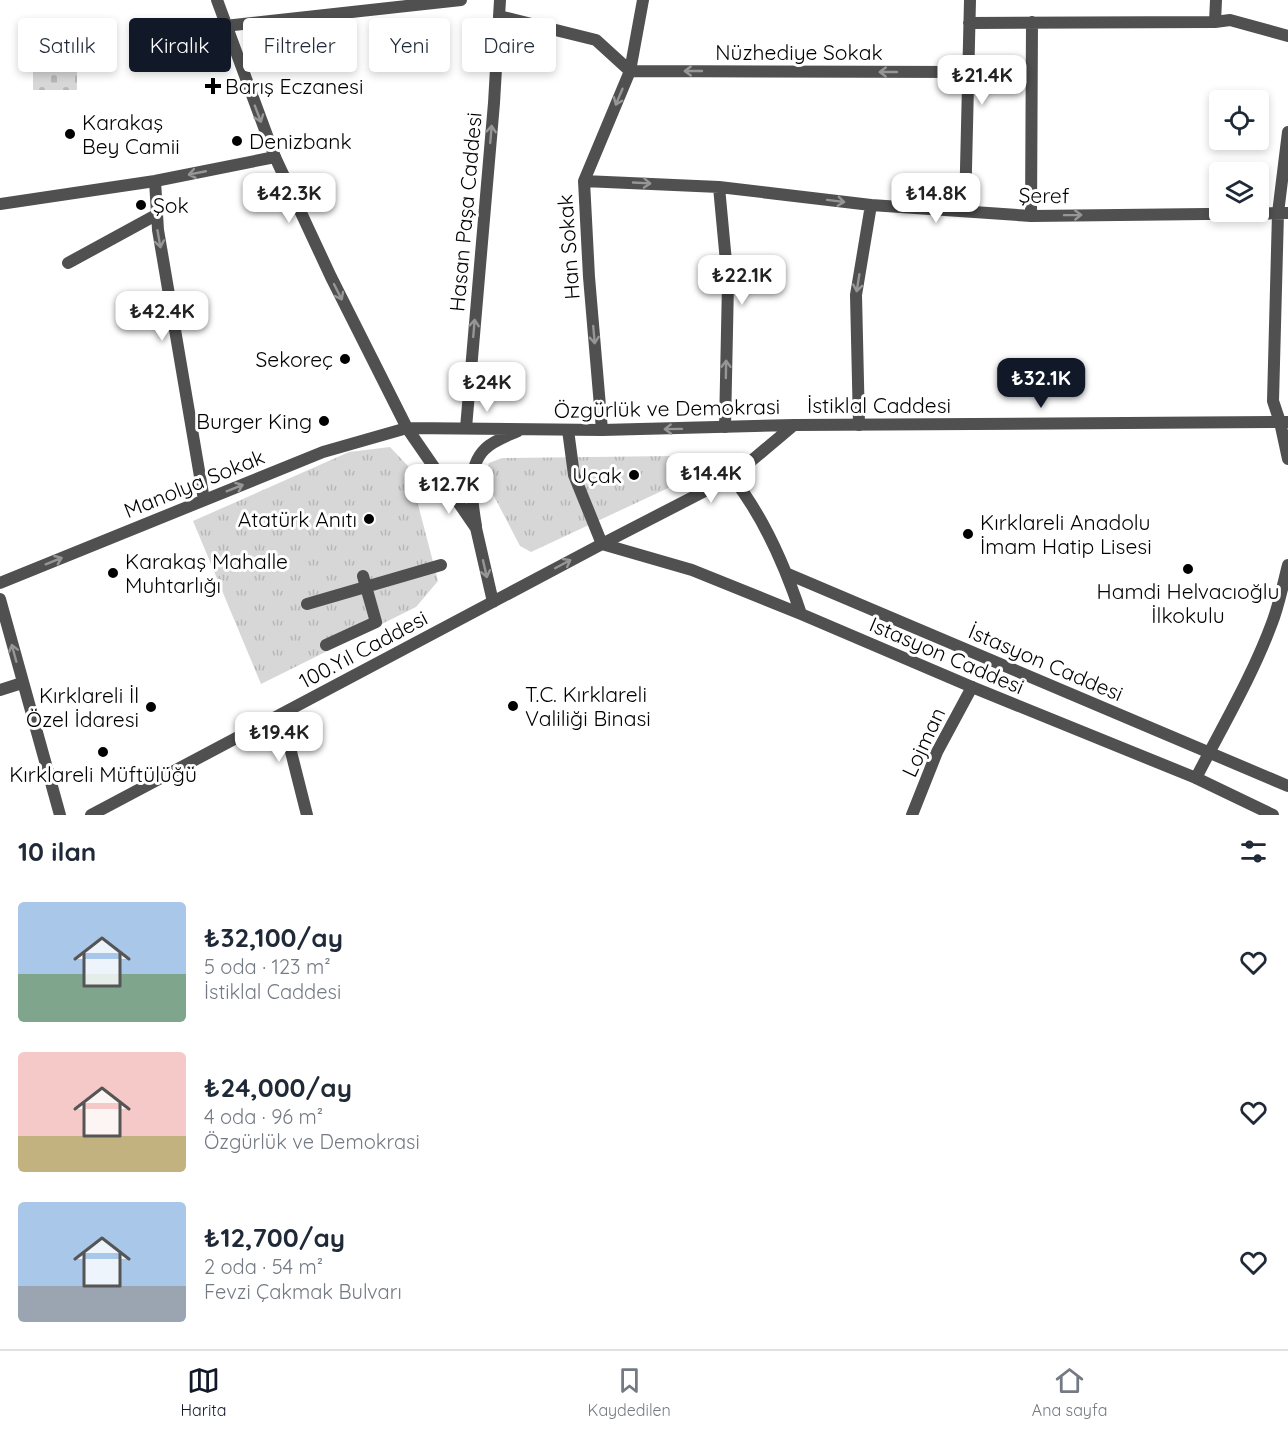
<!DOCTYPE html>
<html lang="tr">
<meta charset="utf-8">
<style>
body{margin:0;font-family:Quicksand,sans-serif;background:#f2f2f3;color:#1f2937;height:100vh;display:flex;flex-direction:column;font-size:22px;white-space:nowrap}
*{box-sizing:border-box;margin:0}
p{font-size:20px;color:#747a83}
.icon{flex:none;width:33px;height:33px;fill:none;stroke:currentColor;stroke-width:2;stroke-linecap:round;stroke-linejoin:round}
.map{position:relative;height:815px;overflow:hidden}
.drawer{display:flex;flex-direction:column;background:#fff;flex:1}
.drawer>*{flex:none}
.top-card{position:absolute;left:18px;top:18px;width:600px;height:54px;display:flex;gap:12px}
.buttons{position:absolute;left:1209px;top:90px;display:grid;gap:12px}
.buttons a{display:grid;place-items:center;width:60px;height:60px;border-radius:6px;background:#fff;box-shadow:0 3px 9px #0003;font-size:30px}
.price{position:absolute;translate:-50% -51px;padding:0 14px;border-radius:12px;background:#fff;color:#222;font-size:20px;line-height:39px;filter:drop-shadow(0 2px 3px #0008)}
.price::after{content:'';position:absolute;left:50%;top:36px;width:18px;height:14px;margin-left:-9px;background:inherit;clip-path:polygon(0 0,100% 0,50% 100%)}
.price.on{background:#111827;color:#fff}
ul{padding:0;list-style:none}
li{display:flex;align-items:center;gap:18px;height:150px;padding:0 18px}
li span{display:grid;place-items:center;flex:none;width:168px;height:120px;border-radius:6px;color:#555}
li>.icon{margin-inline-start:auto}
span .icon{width:72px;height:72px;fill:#fffc;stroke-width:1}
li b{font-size:26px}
h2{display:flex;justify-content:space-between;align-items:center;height:72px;padding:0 18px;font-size:26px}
.chip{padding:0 21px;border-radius:6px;background:#fff;box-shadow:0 3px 9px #0003;font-size:21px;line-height:54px}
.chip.on{background:#111827;color:#fff}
.tabs{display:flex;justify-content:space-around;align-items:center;height:84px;border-top:2px solid #e0e1e3;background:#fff;font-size:16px;color:#747a83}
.tabs a{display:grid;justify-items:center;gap:3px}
.tabs .on{color:#111827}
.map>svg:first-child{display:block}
.cemetery{fill:url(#cemetery-stones)}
.park{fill:url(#park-tufts)}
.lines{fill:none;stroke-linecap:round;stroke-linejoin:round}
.pedestrian{stroke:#505050;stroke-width:12}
.minor{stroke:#505050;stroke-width:12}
.tertiary{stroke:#505050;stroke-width:12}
.oneway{stroke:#969696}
.poi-dot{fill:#000;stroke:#fff;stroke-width:2}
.labels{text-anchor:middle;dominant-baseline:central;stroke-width:6;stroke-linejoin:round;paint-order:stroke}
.street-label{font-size:21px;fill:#000;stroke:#fff}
.poi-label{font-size:21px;fill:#000;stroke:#fff;text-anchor:start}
</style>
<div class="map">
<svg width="1288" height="815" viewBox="0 0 1288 815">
<defs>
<pattern id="cemetery-stones" width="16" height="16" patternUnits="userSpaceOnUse" patternTransform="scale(1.5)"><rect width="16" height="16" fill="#d7d7d7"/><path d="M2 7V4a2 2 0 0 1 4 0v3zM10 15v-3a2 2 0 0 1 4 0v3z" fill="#b7b7b7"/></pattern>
<pattern id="park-tufts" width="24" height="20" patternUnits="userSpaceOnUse" patternTransform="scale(1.5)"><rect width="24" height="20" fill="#d7d7d7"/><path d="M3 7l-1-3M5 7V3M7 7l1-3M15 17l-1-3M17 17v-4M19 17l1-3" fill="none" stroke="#b7b7b7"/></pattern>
</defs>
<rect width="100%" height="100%" fill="#fff"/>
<path class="cemetery" d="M33 69H77V90H33Z"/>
<path class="park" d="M390 447 408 466 438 581 416 607 261 684 193 521 349 452Z
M673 456 684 460 686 473 679 483 531 552 520 546 484 477 489 463 502 458Z"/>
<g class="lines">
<path class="pedestrian" d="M68 263 156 215
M568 430 574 475 602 544 692 570 801 614 972 687 1196 778 1273 815
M732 477C764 517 785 566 801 614
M788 574 1288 786
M307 604 441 565
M326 645 376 622 363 576"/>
<path class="minor" d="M1216 0 1215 22 1230 20 1288 36
M499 16 596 40 630 71 968 72
M969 23 1215 22
M225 26 461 0
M1288 132 1278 213 1273 401 1280 422 1288 459
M155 181 158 230 204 500
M584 181 719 187 871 205 1031 216 1288 213
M719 187 728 283 725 427
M0 204 155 181 275 157
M965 211 970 0
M1031 216 1032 22
M859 425 856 295 871 205
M466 428 494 103 500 0
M602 430 589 277 584 181 630 71 643 0
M0 583 323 452 407 428
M0 599 60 815
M0 690 22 683
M290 710 287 736 307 815
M1196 778C1222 727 1252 677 1272 623 1279 605 1283 584 1288 565
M912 815 937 752 972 687"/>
<path class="tertiary" d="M217 0 275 157 331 277 407 428 476 528 493 602
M407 428 602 430 794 425 1288 422
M476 526C472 503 466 467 485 449 493 441 507 436 518 431
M91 815 602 544 732 477 794 425"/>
</g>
<defs><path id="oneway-shaft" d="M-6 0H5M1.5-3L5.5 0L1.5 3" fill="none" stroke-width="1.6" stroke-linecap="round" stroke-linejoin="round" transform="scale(1.5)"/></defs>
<g class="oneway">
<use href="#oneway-shaft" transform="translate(693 71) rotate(-180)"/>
<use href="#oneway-shaft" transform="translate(888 72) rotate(-180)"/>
<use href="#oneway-shaft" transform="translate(619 97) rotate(113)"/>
<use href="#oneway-shaft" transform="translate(258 114) rotate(69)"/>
<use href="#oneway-shaft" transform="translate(491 134) rotate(-85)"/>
<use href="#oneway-shaft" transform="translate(197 173) rotate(169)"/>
<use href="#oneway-shaft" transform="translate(642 183) rotate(3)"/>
<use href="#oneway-shaft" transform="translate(836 201) rotate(7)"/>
<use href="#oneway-shaft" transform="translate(1073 215) rotate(-1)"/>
<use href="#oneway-shaft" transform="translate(159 239) rotate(80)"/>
<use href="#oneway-shaft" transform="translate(858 283) rotate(99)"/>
<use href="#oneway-shaft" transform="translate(338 292) rotate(63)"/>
<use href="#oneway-shaft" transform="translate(474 328) rotate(-85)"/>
<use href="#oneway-shaft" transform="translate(594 335) rotate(85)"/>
<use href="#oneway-shaft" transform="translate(726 369) rotate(-89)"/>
<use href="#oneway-shaft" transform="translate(673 429) rotate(179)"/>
<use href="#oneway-shaft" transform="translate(235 488) rotate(-22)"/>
<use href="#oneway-shaft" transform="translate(54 561) rotate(-22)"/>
<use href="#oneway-shaft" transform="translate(563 564) rotate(-28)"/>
<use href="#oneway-shaft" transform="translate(485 569) rotate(77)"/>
<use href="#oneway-shaft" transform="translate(14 653) rotate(-105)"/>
</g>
<g class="poi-dot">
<path d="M210 77h6v6h6v6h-6v6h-6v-6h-6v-6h6z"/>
<circle cx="70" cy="134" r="6"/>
<circle cx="237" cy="141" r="6"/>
<circle cx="141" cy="205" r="6"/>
<circle cx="345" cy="359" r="6"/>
<circle cx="324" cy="421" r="6"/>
<circle cx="634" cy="475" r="6"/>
<circle cx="369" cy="519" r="6"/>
<circle cx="968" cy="534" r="6"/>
<circle cx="1188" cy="569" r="6"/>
<circle cx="113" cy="573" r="6"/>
<circle cx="513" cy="706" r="6"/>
<circle cx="151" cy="707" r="6"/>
<circle cx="103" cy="752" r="6"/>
</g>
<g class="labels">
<g class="street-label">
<text x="799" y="52">Nüzhediye Sokak</text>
<text transform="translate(1044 195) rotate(1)">Şeref</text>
<text transform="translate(465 212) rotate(-85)">Hasan Paşa Caddesi</text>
<text transform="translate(568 247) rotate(-94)">Han Sokak</text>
<text x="879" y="405">İstiklal Caddesi</text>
<text transform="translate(667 408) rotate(-1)">Özgürlük ve Demokrasi</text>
<text transform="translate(194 483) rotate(-22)">Manolya Sokak</text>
<text transform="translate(363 649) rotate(-28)">100.Yıl Caddesi</text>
<text transform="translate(947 655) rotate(23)">Istasyon Caddesi</text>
<text transform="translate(1046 662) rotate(23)">İstasyon Caddesi</text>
<text transform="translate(923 742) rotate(-65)">Lojman</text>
</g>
<g class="poi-label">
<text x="225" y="86">Barış Eczanesi</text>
<text x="82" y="122">Karakaş<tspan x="82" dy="24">Bey Camii</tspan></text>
<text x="249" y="141">Denizbank</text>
<text x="153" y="205">Şok</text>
<text x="333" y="359" text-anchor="end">Sekoreç</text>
<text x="312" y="421" text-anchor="end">Burger King</text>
<text x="622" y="475" text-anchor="end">Uçak</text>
<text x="357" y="519" text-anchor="end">Atatürk Anıtı</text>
<text x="980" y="522">Kırklareli Anadolu<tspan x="980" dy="24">İmam Hatip Lisesi</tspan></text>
<text x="125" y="561">Karakaş Mahalle<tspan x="125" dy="24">Muhtarlığı</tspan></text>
<text x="1188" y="591" text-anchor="middle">Hamdi Helvacıoğlu<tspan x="1188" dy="24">İlkokulu</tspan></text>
<text x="525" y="694">T.C. Kırklareli<tspan x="525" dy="24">Valiliği Binasi</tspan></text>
<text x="139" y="695" text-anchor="end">Kırklareli İl<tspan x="139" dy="24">Özel İdaresi</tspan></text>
<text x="103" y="774" text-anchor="middle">Kırklareli Müftülüğü</text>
</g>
</g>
</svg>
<div class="buttons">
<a><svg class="icon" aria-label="locate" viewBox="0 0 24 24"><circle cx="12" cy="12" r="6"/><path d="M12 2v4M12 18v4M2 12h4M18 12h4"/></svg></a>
<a><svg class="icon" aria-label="layers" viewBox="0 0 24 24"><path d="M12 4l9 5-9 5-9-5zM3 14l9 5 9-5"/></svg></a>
</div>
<b class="price" style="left:982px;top:106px">₺21.4K</b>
<b class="price" style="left:289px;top:224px">₺42.3K</b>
<b class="price" style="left:936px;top:224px">₺14.8K</b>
<b class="price" style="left:742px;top:306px">₺22.1K</b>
<b class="price" style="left:162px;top:342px">₺42.4K</b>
<b class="price on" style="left:1041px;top:409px">₺32.1K</b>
<b class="price" style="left:487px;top:413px">₺24K</b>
<b class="price" style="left:711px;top:504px">₺14.4K</b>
<b class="price" style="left:449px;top:515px">₺12.7K</b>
<b class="price" style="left:279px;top:763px">₺19.4K</b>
<div class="top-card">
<a class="chip">Satılık</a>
<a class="chip on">Kiralık</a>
<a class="chip">Filtreler</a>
<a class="chip">Yeni</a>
<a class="chip">Daire</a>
</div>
</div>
<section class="drawer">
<h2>10 ilan<svg class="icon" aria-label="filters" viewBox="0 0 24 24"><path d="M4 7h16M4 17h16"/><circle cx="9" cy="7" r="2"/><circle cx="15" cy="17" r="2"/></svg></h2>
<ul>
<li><span style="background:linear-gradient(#a9c7e8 60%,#7fa58c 0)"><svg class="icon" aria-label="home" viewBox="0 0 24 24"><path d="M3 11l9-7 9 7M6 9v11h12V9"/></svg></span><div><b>₺32,100/ay</b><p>5 oda · 123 m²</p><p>İstiklal Caddesi</p></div><svg class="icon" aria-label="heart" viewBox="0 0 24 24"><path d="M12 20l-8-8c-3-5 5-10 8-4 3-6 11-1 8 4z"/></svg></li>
<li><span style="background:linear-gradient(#f6c9c9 70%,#c2b280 0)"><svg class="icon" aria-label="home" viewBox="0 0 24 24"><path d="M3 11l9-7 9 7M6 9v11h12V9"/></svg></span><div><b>₺24,000/ay</b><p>4 oda · 96 m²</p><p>Özgürlük ve Demokrasi</p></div><svg class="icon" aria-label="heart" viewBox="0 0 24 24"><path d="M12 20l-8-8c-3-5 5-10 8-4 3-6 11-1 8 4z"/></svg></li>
<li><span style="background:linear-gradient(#a9c7e8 70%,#9aa5b1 0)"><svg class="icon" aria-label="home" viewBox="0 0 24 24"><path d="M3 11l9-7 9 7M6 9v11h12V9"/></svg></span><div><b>₺12,700/ay</b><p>2 oda · 54 m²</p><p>Fevzi Çakmak Bulvarı</p></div><svg class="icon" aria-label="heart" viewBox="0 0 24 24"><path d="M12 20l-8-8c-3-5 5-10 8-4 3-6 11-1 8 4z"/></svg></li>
</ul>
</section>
<nav class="tabs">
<a class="on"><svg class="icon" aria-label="map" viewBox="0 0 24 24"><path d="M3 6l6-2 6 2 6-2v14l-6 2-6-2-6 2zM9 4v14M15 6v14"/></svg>Harita</a>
<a><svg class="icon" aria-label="saved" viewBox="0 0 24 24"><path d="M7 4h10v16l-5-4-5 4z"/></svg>Kaydedilen</a>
<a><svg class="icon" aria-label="home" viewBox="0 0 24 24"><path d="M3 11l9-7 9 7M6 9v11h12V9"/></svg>Ana sayfa</a>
</nav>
